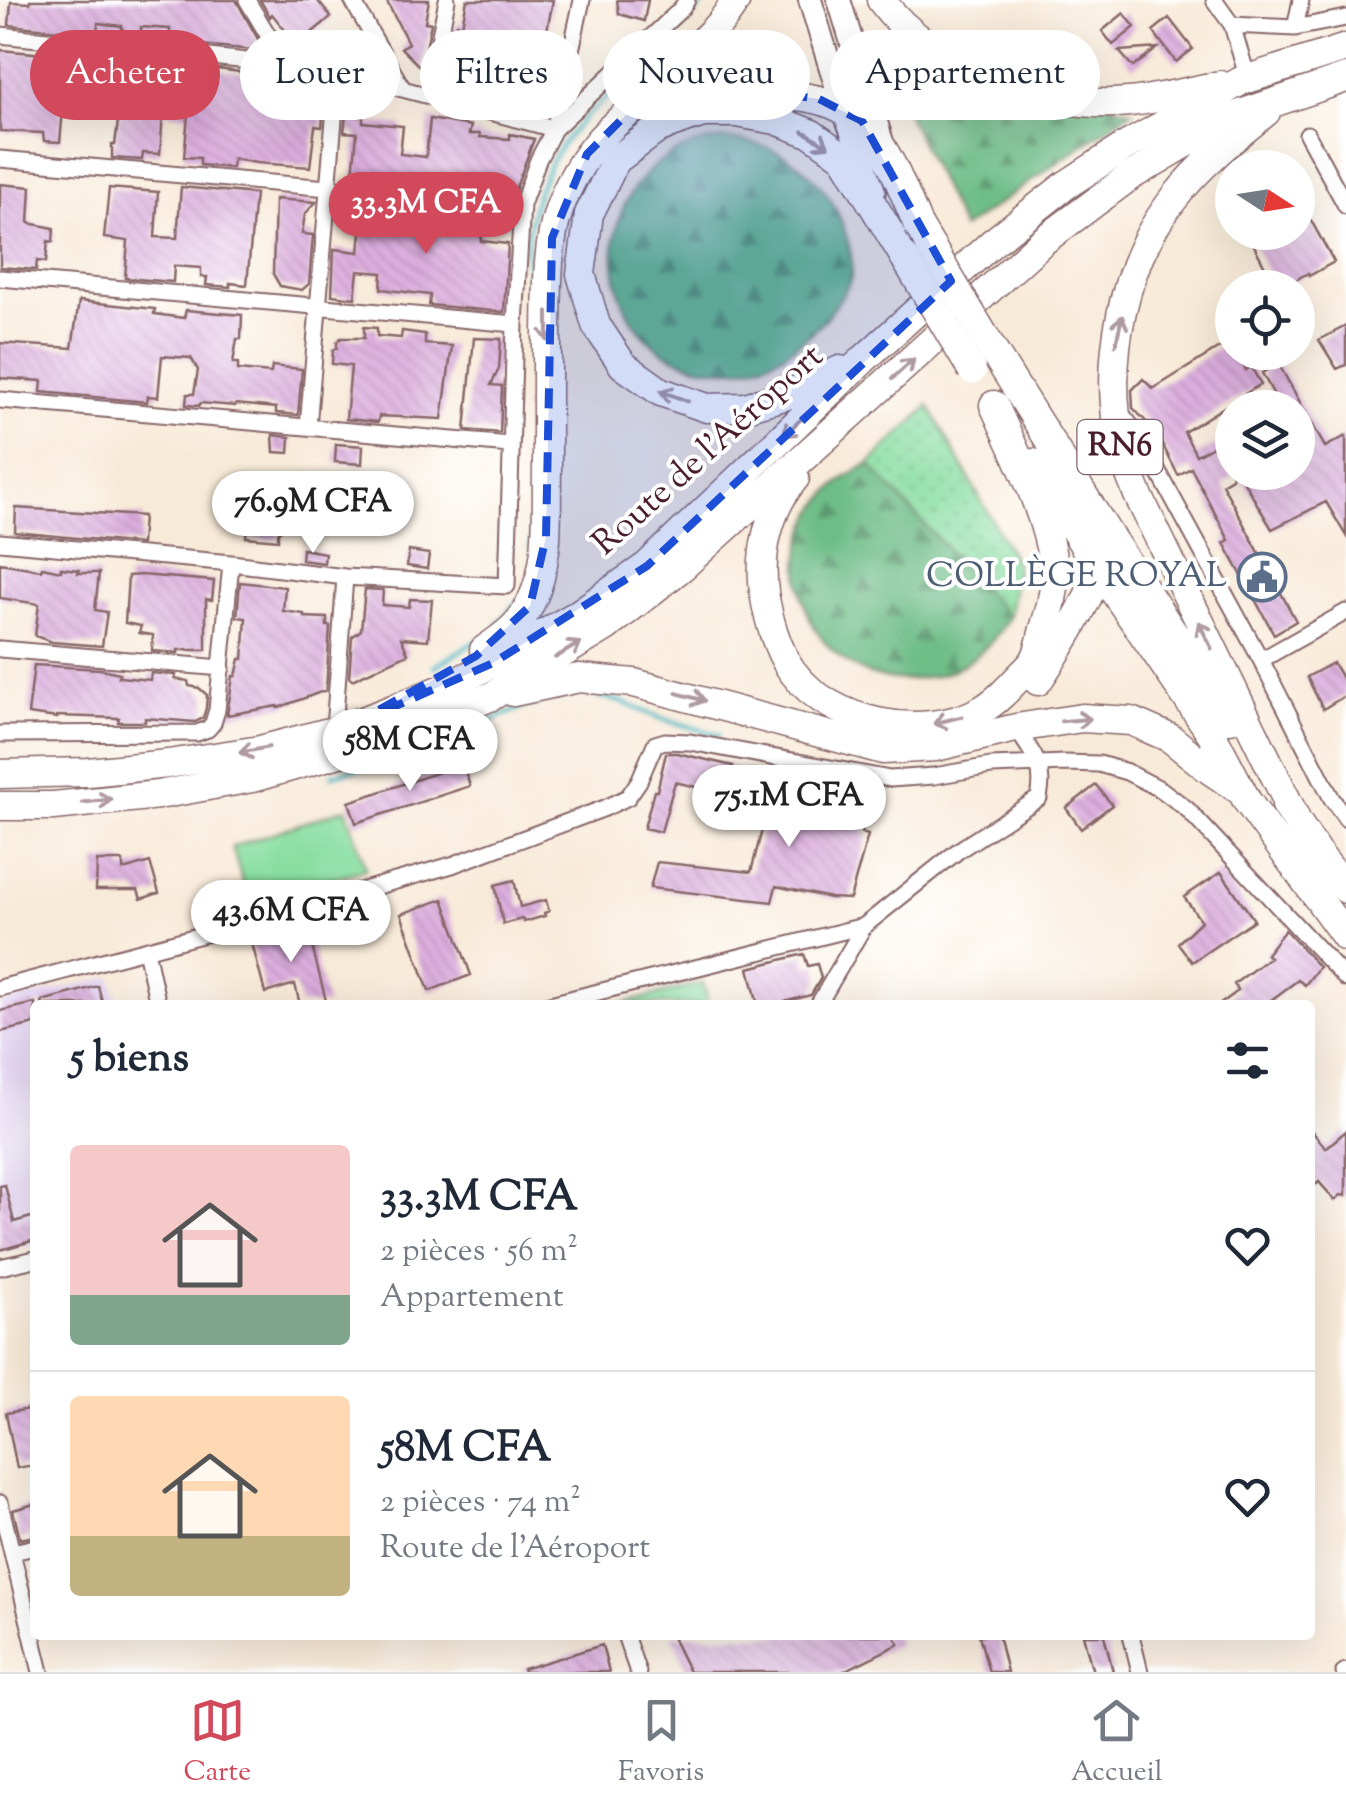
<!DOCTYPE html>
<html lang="fr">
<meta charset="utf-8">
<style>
body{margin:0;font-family:"Sorts Mill Goudy",serif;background:#f2f2f3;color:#1f2937;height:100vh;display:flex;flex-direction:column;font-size:38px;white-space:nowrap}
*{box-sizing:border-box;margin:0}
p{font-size:32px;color:#747a83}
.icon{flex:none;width:55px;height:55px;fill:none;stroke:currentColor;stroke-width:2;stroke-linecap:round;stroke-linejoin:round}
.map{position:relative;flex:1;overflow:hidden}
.side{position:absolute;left:30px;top:1000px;width:1285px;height:640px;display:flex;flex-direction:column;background:#fff;border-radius:10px;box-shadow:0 10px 40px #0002}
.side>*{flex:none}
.hud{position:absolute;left:30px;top:30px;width:1288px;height:90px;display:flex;gap:20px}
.needle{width:65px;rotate:102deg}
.tools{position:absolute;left:1215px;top:150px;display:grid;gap:20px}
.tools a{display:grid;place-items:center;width:100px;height:100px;border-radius:50%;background:#fff;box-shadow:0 10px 40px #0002;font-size:50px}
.price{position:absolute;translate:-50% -85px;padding:0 22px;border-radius:35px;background:#fff;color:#222;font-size:32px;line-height:65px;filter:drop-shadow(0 2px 5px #0008)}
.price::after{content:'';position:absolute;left:50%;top:60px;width:30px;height:22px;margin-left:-15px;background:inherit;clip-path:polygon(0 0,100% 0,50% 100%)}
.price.current{background:#d1495b;color:#fff}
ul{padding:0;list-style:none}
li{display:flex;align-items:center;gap:30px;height:250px;padding:0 40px}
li+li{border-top:2px solid #e0e1e3}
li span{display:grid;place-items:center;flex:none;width:280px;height:200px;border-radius:10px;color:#555}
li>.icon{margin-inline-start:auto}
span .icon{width:120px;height:120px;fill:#fffc;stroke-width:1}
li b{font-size:42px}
h2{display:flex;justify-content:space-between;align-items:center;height:120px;padding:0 40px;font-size:42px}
.tag{padding:0 35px;border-radius:45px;background:#fff;box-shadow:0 10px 40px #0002;font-size:35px;line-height:90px}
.tag.current{background:#d1495b;color:#fff}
.tabs{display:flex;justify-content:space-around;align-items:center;height:140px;border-top:2px solid #e0e1e3;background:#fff;font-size:28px;color:#747a83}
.tabs a{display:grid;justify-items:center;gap:5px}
.tabs .current{color:#d1495b}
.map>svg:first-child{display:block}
.built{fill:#e3d3f2}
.forest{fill:url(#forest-firs);stroke:#5c6e59;stroke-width:2.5}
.park{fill:url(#park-dots);stroke:#6a7e66;stroke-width:2.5}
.pitch{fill:#89dea1;stroke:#6a7e66;stroke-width:2.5}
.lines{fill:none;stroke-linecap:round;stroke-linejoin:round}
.stream{stroke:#47b6c0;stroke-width:5}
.building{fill:url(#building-back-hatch)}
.street-casing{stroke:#876668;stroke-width:19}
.primary-casing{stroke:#876668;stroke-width:26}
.highway-casing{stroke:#876668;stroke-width:31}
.street{stroke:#fff;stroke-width:15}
.primary{stroke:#fff;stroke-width:22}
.highway{stroke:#fff;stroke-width:28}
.highway-bridge-casing{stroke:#876668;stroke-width:31;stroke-linecap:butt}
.highway-bridge{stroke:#fff;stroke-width:28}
.oneway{stroke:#ae9aa0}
.marked{fill:#1d4ed8;fill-opacity:0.2;stroke:#1d4ed8;stroke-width:8;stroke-dasharray:20 12;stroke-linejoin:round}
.labels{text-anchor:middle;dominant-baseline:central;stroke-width:8;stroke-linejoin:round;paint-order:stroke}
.shield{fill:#fff;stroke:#80626b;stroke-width:2.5}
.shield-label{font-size:32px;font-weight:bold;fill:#4a1f2b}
.street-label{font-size:35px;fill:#4a1f2b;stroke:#fff}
.service-label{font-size:35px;fill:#4e5e75;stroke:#fff;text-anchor:end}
</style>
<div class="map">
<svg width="1346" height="1672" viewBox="0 0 1346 1672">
<defs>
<pattern id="forest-firs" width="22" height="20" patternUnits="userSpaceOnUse" patternTransform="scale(2.5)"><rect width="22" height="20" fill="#6ebd87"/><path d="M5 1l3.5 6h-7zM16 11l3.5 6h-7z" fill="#5c996f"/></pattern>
<pattern id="park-dots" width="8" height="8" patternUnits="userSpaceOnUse" patternTransform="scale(2.5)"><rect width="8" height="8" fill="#89dea1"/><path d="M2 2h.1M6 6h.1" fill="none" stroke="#78be8b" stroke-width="1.8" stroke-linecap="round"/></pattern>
<pattern id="building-back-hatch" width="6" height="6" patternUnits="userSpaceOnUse" patternTransform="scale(2.5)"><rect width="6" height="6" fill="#dcaede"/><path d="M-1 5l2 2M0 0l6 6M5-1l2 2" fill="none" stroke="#be95bf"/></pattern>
</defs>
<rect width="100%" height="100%" fill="#fff"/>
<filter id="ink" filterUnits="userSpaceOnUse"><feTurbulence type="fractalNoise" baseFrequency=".01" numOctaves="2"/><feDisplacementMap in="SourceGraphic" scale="20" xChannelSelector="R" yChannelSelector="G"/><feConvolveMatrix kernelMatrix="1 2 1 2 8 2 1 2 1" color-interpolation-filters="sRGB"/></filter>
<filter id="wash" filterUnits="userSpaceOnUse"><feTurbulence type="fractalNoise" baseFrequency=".0048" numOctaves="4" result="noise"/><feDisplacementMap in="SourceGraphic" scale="40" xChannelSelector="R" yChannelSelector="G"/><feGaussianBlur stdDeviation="2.25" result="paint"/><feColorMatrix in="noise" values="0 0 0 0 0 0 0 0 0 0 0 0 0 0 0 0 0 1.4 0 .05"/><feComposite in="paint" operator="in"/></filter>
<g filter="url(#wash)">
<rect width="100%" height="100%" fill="#f8ead8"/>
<path class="built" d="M111 977 118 1005H35V1243L0 1253V1004Z"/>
<path class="forest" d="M905 41 1132 111 962 229 880 57Z
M720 139C779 140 827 175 845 232 849 245 854 262 851 277 849 286 842 296 837 303 812 338 776 368 731 369 587 374 567 160 720 139Z
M869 464 1009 617C990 649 963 672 925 678 800 699 745 523 869 464Z"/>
<path class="park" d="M929 406 1017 565 1009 617 869 464Z"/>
<path class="pitch" d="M346 808 366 869 249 903 232 847Z
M703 983 709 1005H617Z"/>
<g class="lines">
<path class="stream" d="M533 324C533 298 526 273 527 247 528 204 549 154 580 123 621 81 669 46 706 0
M533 479V430
M531 549 533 490
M498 624 517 602
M434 667 478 640
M332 775 387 761 448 739 526 706 583 691 621 702 663 719 719 735"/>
</g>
<g id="blocks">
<path class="building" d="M30 0H236L259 41 254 50 170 42V29L141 27V34L122 32V26L98 23 97 34 9 25 11 2 30 3Z
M260 0H317L331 17 297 45 272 14 270 17Z
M386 0H429L425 22 431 23 422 69 401 48 408 43Z
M467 0H553L545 41 553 42 555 47 552 57 543 64 541 77 537 76 531 111 491 101 492 94 462 90 461 93 445 89 453 27 456 28 457 24 462 25Z
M617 0H648L644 21 619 14Z
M1124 13 1135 27 1113 45 1102 31Z
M1169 18 1193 49 1176 62 1153 31Z
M1158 48 1133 67 1119 51Z
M0 50 77 57 76 71 118 76V70L134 71 135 62 151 63V65L157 66 162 73 183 74 184 67 209 70V68L301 80V86L322 89 325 92 322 127 315 126 310 167 257 163 233 159 232 168 200 165V158L184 157 188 115 163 113 160 154 143 153 142 160 112 158V145H115L119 113H115V109L94 107V104L64 100 60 142 44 141 43 133 0 131Z
M346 115 363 117V122L403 126 400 154 426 157 430 119 471 126 469 134H480V137L510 139V134L534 139 514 193 495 191 496 188 466 186 465 189 360 179V175H353L357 133 344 132Z
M0 184 31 187 29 223 54 228 53 242 48 241 46 262 37 261 36 270 0 267Z
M181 187 255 194 247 285 230 283V287L206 285 207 277H201V268L174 266 173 282 125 278 128 241 104 238 109 188 158 192 155 237 177 238Z
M1298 197 1334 262 1309 276 1308 273 1281 288H1276L1247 232H1298Z
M275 199 316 202 305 214 302 234 313 235 309 284 302 290 280 286 273 274Z
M357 202 484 214 481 241 508 244 504 312 429 305 430 295 381 289 382 273 358 271 355 298 332 295 334 249 359 252 363 213H356Z
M79 301 155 309 154 314 184 318 186 310 242 315 241 339H237L233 363H238V370L271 373 272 366 302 369 298 415 276 413V408L236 404 235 406 201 403 198 406 186 405 187 394H194L198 370 191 358 162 356 158 397 148 396 147 402 41 392 42 381 0 378V343L72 348Z
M1346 326V365L1337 369 1319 340Z
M364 327 377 328V336L401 338 402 331 425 334V344L452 346 442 419 379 416 378 422 346 419 351 366 332 364 333 350 337 348V342L341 338H364Z
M474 338 501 339 499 369 491 385 502 386 500 433 465 430Z
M1232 340V352H1235L1246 370 1251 367 1261 384 1184 432 1196 455 1232 436V478L1222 484 1296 621 1274 634 1224 543 1229 540 1191 468 1178 475 1156 432 1133 408 1132 390 1143 379 1153 389Z
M1278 363 1325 447 1346 436V536L1326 502 1272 529 1238 472H1298V408H1281L1262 373Z
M273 435 290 437 289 453 274 452Z
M336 444 363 446 362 464 335 462Z
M249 504 280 507 279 515 284 521V526L278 533V540L246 537Z
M16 508 143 516 141 544 15 532Z
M302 549 325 553 324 563 301 560Z
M409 551 429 554 427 569 407 566Z
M0 563 41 570 42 567 61 571V568L79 570 78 573H99L95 610 107 612 102 646 52 642 35 636 39 604 0 598Z
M141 575 214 581 212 600 206 599V650H178V653L152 651 153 635 139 633 141 626 125 623 128 576Z
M240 582 285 587 283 611 304 614V617L327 618V626H330L326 690 278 708V706L227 715 233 676H236L240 659H243L246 618 237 617Z
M365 589 383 590 382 605 409 607 410 599 432 600 428 640 401 638 408 654 352 680 349 677 352 637 361 630Z
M1333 663 1342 678 1346 676V695L1323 709 1307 677Z
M34 665 100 669 120 673 119 677 150 680 151 673 176 675 175 679 188 681 189 686 199 688 207 695 206 708 203 718 195 722 145 718V722H118L119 718 57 716V718L28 714Z
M666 753H677L733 766 726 794 675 782 661 832 644 828 654 791H657Z
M463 764 470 786 356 823 349 802Z
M775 780 806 788 808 783 870 800 862 833 868 835 850 899 830 898 776 886 772 902 650 888 657 862 751 872Z
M1096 785 1112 805 1081 829 1066 808Z
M97 861H123V870L150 862 159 893 141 899 138 890H96Z
M1221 872 1254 920 1192 962 1178 943 1201 921 1184 897Z
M514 880 520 907 546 900 549 911 544 913 545 916 524 922 522 919 503 924 495 885Z
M443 899 471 975 429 991 401 914Z
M360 909 367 936 341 942 335 916Z
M306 923 322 985 327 1005H300L295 984 265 993 252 943 291 932 290 927Z
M1285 930 1319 967 1305 985 1298 980 1271 1000 1274 1005H1219L1238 991 1234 984 1270 957 1266 954Z
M804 954 808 966 817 964 821 978 811 995 772 1005H758L749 968Z
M98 986 103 1005H42V1001Z
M35 1003V1024L0 1032V1011Z
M1310 1129 1326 1148 1346 1131V1196L1341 1195 1335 1200 1319 1182 1310 1189Z
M5 1185 14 1222 35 1216V1240L0 1250V1186Z
M35 1408V1465L17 1468 6 1413Z
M35 1504V1536L20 1539 13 1510Z
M671 1635H894L899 1644 842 1672H689Z
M979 1635H998L1007 1672H989Z
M1083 1635H1104L1113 1672H1093Z
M602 1645 609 1672H524L523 1669Z"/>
</g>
</g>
<g filter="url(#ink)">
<use href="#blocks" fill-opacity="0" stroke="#876668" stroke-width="2.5"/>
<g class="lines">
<g class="street-casing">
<path id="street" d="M247 0 286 65
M352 0 403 89
M1214 0 1232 25 1248 79
M1232 25 1295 28 1346 18
M1295 28 1301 0
M0 35 286 65 338 72 554 129 582 0
M428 96 447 0
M1307 134 1346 206
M0 159 522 205
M0 278 515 324
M0 400 510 445
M1121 413 1139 436 1261 660 1332 799 1346 819
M308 427 338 72
M0 542 231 563 345 577 507 586 515 324 522 205 538 160 554 129 681 9 687 0
M0 649 222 668
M1261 660 1346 612
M334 729 345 577
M0 734 197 733 208 729 213 723 217 710 231 563
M146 950 158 1005
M0 988 262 919 452 865 605 808 628 797 639 781 655 744 665 741 690 742 890 779 934 776 991 766 1064 763 1099 764 1127 772 1162 790 1187 809 1346 979
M546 1005 864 926
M818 1005 864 926 959 850 1039 798C1046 765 1033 755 1016 728
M0 1267 35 1259
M0 1503 41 1672
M13 1552 35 1547
M625 1635 638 1672
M1131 1635 1140 1672
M1344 1672 1346 1671"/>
</g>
<g class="primary-casing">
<path id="primary" d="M810 0 843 108 874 191
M839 0 882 142"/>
</g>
<g class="highway-casing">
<path id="highway" d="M881 0C930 68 1047 111 1129 102 1159 99 1190 91 1220 85
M637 103C646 94 655 83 665 74 690 51 719 31 736 0
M1266 112C1234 138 1202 163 1176 196 1121 263 1104 360 1120 444 1123 461 1132 479 1138 495L1295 817
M997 357 1106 531 1230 719
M840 370 784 396 745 407 707 408 661 392 623 365 596 325 581 274 589 214 616 160 659 128 703 113H737L776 120 812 134 844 157 905 258
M1033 463 1100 571 1213 736 1247 801 1346 937
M795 478C768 510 759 552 764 592 768 618 777 650 792 671 832 725 922 741 980 711 996 702 1008 689 1020 676 1025 671 1032 665 1035 659 1040 650 1041 639 1044 629 1050 610 1056 590 1054 570 1047 512 1017 457 994 405
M484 650C503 637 522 624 531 602 551 561 546 513 547 468 547 422 547 377 547 331 548 292 546 248 559 210 568 183 582 160 600 139 623 113 649 95 683 90 724 83 763 91 804 97 877 107 892 166 918 225
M1038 681C1058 651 1097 590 1102 556
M513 692 579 678 634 683 883 750 936 747 1016 728 1082 718 1131 721 1170 738 1210 770 1240 790
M0 774 88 772 168 764 260 750 348 727 445 688 493 663 575 616 647 566 864 359 992 243 1066 185 1124 147 1241 81 1346 48
M1286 805 1316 851 1346 889
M0 806H54L158 795 252 778 388 739 492 696 606 627 682 567 1043 241 1129 177 1229 118 1346 78"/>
</g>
<use href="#street" class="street"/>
<use href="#primary" class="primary"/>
<use href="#highway" class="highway"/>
<g class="highway-bridge-casing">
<path id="highway-bridge" d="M918 225 997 357
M905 258 972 370"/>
</g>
<use href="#highway-bridge" class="highway-bridge"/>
</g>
<defs><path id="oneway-shaft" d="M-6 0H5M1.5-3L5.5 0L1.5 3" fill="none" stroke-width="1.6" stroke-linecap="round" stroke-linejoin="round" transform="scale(2.5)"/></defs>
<g class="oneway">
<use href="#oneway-shaft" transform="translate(816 139) rotate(31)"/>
<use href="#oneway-shaft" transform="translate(548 327) rotate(90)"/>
<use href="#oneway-shaft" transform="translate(1119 330) rotate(-77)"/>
<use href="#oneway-shaft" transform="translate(903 369) rotate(-42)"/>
<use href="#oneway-shaft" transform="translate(674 396) rotate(-159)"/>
<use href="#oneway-shaft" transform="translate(794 426) rotate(136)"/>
<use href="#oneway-shaft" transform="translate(1205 635) rotate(-116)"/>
<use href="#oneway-shaft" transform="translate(568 650) rotate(-31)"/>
<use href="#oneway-shaft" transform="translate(691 697) rotate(15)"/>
<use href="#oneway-shaft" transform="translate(948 720) rotate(166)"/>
<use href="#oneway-shaft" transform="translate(1076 720) rotate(-5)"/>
<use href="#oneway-shaft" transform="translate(254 750) rotate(169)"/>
<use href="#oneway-shaft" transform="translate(97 801) rotate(-6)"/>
</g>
</g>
<path class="marked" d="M724 86 819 99 862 121 951 281 647 566 493 663 348 727 476 656 530 606 546 537 552 238 587 154 635 106 680 90Z"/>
<defs>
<g id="civic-ring" transform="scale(2.5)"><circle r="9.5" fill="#fff" stroke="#5c6f8a" stroke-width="1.5"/><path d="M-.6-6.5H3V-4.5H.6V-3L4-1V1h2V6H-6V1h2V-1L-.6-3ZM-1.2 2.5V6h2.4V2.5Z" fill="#5c6f8a"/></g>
</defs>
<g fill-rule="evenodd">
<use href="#civic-ring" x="1262" y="577"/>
</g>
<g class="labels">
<rect class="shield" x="1077.5" y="420" width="85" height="54" rx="8"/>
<g class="shield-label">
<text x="1120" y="447">RN6</text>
</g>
<g class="street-label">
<text transform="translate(709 451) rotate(-42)">Route de l'Aéroport</text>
</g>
<g class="service-label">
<text x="1227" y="577">COLLÈGE ROYAL</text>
</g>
</g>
</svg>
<div class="tools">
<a><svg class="needle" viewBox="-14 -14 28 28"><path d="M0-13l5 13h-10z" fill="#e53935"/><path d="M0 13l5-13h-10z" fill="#747a83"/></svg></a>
<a><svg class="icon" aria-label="locate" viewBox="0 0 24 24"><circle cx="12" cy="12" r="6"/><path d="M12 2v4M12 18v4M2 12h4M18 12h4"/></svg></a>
<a><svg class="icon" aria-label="layers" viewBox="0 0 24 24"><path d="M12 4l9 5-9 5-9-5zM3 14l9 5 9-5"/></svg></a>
</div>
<b class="price current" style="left:426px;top:257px">33.3M CFA</b>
<b class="price" style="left:313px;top:556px">76.9M CFA</b>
<b class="price" style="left:410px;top:794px">58M CFA</b>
<b class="price" style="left:789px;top:850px">75.1M CFA</b>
<b class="price" style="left:291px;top:965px">43.6M CFA</b>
<div class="hud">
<a class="tag current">Acheter</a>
<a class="tag">Louer</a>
<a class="tag">Filtres</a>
<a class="tag">Nouveau</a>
<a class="tag">Appartement</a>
</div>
<section class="side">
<h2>5 biens<svg class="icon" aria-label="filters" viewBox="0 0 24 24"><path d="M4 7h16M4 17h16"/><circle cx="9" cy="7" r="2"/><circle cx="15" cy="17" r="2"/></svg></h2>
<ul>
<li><span style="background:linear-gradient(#f6c9c9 75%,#7fa58c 0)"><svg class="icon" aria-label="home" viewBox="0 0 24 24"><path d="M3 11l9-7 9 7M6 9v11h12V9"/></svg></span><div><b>33.3M CFA</b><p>2 pièces · 56 m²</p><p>Appartement</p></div><svg class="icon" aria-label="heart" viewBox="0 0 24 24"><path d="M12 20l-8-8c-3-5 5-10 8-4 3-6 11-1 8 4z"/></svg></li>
<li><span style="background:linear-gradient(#ffd9b3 70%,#c2b280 0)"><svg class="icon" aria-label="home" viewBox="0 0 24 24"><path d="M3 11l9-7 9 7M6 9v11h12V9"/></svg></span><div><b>58M CFA</b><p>2 pièces · 74 m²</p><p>Route de l'Aéroport</p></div><svg class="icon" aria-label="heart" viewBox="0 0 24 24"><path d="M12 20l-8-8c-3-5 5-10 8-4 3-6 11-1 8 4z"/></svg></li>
</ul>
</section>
</div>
<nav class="tabs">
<a class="current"><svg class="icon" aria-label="map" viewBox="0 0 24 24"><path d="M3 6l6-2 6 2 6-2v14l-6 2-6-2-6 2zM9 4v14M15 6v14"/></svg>Carte</a>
<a><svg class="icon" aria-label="saved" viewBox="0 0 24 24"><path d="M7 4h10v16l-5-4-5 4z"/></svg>Favoris</a>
<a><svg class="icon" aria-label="home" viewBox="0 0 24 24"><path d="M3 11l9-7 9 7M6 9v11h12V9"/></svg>Accueil</a>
</nav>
